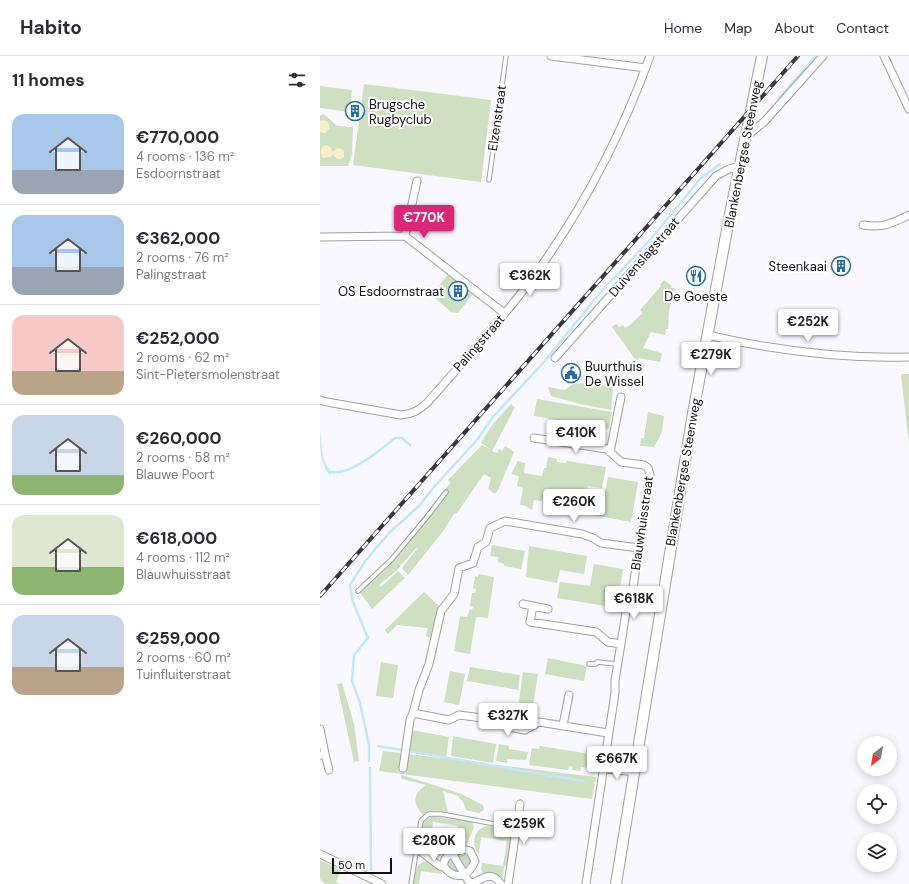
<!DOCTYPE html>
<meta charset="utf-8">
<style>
body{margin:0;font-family:"DM Sans",sans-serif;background:#f2f2f3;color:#2b2b33;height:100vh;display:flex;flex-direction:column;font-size:15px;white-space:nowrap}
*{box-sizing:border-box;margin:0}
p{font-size:13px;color:#7c7c81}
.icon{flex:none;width:22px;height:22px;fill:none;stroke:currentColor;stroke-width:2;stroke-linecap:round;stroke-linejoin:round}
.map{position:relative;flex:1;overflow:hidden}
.details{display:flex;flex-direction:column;background:#fff;width:320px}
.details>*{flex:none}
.needle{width:26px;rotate:211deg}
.buttons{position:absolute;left:537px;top:680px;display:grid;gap:8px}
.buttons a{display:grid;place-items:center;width:40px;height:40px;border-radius:50%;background:#fff;box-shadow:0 2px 10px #0003;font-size:20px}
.scale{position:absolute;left:12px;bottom:10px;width:60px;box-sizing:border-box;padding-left:4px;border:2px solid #101013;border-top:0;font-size:11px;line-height:14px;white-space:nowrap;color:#101013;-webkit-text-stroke:3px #fff;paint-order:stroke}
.price{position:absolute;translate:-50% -34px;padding:0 9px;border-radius:4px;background:#fff;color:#222;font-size:13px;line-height:26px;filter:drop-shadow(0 1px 2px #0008)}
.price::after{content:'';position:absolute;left:50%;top:24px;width:12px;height:9px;margin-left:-6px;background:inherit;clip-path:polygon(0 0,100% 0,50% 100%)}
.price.on{background:#db2777;color:#fff}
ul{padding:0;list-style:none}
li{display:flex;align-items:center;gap:12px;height:100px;padding:0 12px}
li+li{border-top:1px solid #e1e1e2}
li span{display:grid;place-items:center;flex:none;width:112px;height:80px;border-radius:12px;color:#555}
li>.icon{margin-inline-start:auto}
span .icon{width:48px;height:48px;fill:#fffc;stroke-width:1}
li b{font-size:17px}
h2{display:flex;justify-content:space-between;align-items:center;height:48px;padding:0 12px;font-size:17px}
header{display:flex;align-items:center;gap:24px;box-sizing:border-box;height:56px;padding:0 20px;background:#fff;border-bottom:1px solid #e1e1e2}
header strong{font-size:19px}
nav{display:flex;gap:22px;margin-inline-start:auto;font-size:14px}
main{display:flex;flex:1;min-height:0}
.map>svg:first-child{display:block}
.green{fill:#cfdfc1}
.sand{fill:#f9efca}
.water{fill:#c2e7fa}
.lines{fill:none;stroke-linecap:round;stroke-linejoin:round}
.stream{stroke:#c2e7fa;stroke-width:2.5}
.lane-casing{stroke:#9f9fa8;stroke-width:5.5}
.street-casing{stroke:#9f9fa8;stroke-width:9}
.secondary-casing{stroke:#9f9fa8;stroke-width:12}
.lane{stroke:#fff;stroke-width:3.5}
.street{stroke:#fff;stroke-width:7}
.secondary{stroke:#fff;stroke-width:10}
.rail-casing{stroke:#38383b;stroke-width:4}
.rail{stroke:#fff;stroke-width:2.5;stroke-dasharray:8;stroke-linecap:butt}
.labels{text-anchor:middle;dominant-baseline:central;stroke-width:4;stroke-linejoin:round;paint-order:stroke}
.poi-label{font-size:13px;fill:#101013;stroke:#fff;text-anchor:start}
.street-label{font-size:13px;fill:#101013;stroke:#fff}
</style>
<header>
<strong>Habito</strong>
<nav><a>Home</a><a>Map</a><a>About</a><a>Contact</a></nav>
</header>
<main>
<section class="details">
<h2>11 homes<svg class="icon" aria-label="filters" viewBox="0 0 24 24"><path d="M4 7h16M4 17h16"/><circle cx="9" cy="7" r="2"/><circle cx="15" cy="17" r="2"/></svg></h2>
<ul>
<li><span style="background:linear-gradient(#a9c7e8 70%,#9aa5b1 0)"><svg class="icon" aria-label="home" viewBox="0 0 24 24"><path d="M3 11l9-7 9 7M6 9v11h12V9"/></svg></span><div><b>€770,000</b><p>4 rooms · 136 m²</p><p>Esdoornstraat</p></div></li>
<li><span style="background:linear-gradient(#a9c7e8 65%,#9aa5b1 0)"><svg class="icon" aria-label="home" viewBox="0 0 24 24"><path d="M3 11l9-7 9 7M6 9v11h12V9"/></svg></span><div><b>€362,000</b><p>2 rooms · 76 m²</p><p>Palingstraat</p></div></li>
<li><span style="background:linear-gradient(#f6c9c9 70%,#b9a48a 0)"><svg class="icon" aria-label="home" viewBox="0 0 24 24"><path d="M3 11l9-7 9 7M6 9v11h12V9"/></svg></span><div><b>€252,000</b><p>2 rooms · 62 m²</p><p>Sint-Pietersmolenstraat</p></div></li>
<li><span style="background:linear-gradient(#c9d6e8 75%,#8fb573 0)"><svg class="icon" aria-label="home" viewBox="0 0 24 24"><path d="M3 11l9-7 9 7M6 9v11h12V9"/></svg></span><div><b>€260,000</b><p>2 rooms · 58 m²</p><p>Blauwe Poort</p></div></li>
<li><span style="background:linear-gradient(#dfe7d0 65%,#8fb573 0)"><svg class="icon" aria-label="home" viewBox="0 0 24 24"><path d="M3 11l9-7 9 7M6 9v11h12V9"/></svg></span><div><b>€618,000</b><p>4 rooms · 112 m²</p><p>Blauwhuisstraat</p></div></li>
<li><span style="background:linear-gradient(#c9d6e8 65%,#b9a48a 0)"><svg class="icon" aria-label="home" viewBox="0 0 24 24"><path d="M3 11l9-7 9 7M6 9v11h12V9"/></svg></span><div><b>€259,000</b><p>2 rooms · 60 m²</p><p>Tuinfluiterstraat</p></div></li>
</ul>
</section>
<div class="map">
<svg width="589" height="828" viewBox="0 0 589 828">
<rect width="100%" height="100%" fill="#f8f8fe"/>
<path class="green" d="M44 28 171 44 161 126 33 109Z
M0 30 32 34 29 56 0 52Z
M4 58 17 70 33 71 32 98 28 110H0V60Z
M128 218 153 238 138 257 131 256 112 239Z
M344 224 352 230 351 232H355L349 255 348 273H346L345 279 331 276 323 292 342 297 340 306 319 302 317 306 292 271 296 268 299 271 303 269 305 272 313 267V266L323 257 320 254 341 230 340 229Z
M581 318H589V388L588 380Z
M273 326 293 332 291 354 260 348 231 340 228 331 245 334 253 328Z
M217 343 292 356 289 373 214 360Z
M191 348 195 351 172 395 177 397 179 393 182 395 185 390 194 396 178 434 175 438 168 433 171 422 164 418 137 457 134 458 124 474 88 519 82 512 97 493 96 492 76 515 59 529 61 531 78 515 85 522 52 553 38 534 70 502 131 426 128 424 162 389 172 394 161 387 172 369Z
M328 356 344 360 342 376 334 391 320 390 321 382H324Z
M228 401 237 403V406L246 407 247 405 286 411 282 432 268 430 265 453 262 452 263 448H257L256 450 248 449V445L240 444 239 447 223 443 222 445 214 444 212 454 206 450 200 449 203 432 197 430 199 420 191 418 198 405 205 407 204 417 222 420 224 412H226Z
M288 421 318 426 311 466 267 458 270 440 284 442Z
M172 489 205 495 201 513 184 510V508L178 506V501L170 500Z
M209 490 267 500 264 518 240 514 237 527 206 521Z
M274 508 303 513 297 552 237 542 240 526 270 530Z
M158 518 174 521 168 562 156 561 150 598 134 595 140 560 147 561 150 553 152 554 153 551 150 550 152 537H155L156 533 153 532 155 520 158 521Z
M104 536 120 551 113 582 106 580 108 572 77 569 68 578 65 574Z
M228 602 267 610 264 625 225 618Z
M61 606 78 609 73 642 56 640Z
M150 611 200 619 198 634 147 625Z
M130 615 145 618 139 649 124 646Z
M203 616 218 618 211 661 197 658Z
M22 627 34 668 39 705 34 706 17 628Z
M91 674 129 681 126 701 88 695Z
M133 680 176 688 173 707 131 700Z
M179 688 189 690V693L208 696 206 704 187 703V707L176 705Z
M220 690 270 698 267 712 261 711 260 715 252 714 253 711 249 710 248 714 209 709 212 692 219 693Z
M63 695 276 721 272 743 59 715Z
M82 719 139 737 163 749 164 754 159 757 146 754 143 746 138 740 123 735 128 756C118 755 111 753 103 759 92 747 93 738 106 729L82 723 81 720Z
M111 760 152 766 154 771 147 788 145 789 134 791 138 770 113 766 109 791 126 794C123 800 118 800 113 801L100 791C98 780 101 765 111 760Z
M168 770 184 773 192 780 188 809 184 811 182 825 163 818 161 813 162 807 183 810 187 785 161 781 159 798C150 788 154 772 168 770Z
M146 798 151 803 150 809 146 813 138 800Z
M130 802H132L139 815C133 815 129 812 128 806Z
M0 804 21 814 16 826 20 828H5L0 823Z
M106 805 111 806 122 814V818L101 815 99 828H93C95 818 95 808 106 805Z"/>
<path class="sand" d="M3 64C8 65 10 68 9 73L5 77 0 76V65Z
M5 89 11 91 13 96 17 92 21 93 24 95V101C20 105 15 103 13 98L10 101 3 102C0 97 0 91 5 89Z"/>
<path class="water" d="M0 374C2 387 1 408 12 415L10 419C0 410 0 389 0 374Z"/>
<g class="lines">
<path class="stream" d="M459 42 496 0
M10 416C29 420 61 394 75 382H82L90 389
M58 690 263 725
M49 705V689L40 647 32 625 34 599 48 582 33 546 30 529 46 504 69 477 99 450 113 432 157 384 172 362 224 306 279 238 330 184 380 123 400 108
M50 712 51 814"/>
<g class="lane-casing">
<path id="lane" d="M169 124 186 0
M38 535 71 504 107 461 126 436
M269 608H276L277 606 297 608
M91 828 101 765 106 760 109 758H121L197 772"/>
</g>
<g class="street-casing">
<path id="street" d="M231 0 326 12
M564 0 589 53
M427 80 445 65 503 0
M543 169C564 172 570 168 589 159
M85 180 97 125
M0 181 85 180 184 257
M387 279C453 294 521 303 589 301
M235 302 396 120 409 113 420 110
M0 344 7 346 81 359C92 358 98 355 107 347 141 308 177 269 209 227 260 158 301 81 330 0
M214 382 287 393 301 406 324 409 328 412 330 419 312 538 307 550 295 625V637L266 828
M290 396 301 341
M203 548 228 553
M213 550 210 566 276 576 288 586 301 588
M93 657 129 664 139 659 178 664 188 671 205 674 219 666 288 677
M243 669 249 639
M0 673 5 698 0 699
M5 698 9 714
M83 712 90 664 93 657 99 634 109 608 121 555 134 538 139 512 153 507 158 491 166 486 170 472 185 465 262 478 273 482 281 487 319 492
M283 712 314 716
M96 792 120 810 124 811
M143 793 150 795 155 805C148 821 136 825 124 811 122 799 134 796 143 793Z
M132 797 149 826 153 827C164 822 171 814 181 828
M0 798 62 828
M188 828 200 748"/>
</g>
<g class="secondary-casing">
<path id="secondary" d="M296 828 373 357 409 163 442 0"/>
</g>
<use href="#lane" class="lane"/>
<use href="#street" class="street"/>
<use href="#secondary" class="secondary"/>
<g class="rail-casing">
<path id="rail" d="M0 540 478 0"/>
</g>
<use href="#rail" class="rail"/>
</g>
<defs>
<g id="building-ring" transform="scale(1)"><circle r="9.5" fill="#fff" stroke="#236c9f" stroke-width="1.5"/><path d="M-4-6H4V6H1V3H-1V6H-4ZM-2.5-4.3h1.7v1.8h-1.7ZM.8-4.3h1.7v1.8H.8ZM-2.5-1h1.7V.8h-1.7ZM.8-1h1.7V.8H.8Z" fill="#236c9f"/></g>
<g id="restaurant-ring" transform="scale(1)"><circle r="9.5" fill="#fff" stroke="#236c9f" stroke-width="1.5"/><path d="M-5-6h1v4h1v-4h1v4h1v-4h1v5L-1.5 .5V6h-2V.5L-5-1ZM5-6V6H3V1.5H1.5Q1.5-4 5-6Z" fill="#236c9f"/></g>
<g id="civic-ring" transform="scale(1)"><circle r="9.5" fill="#fff" stroke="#236c9f" stroke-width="1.5"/><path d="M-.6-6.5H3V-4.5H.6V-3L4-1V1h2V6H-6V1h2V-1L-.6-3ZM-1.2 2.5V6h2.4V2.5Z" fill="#236c9f"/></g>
</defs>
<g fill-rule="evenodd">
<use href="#building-ring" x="35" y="55"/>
<use href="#building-ring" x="521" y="210"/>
<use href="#restaurant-ring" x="376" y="220"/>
<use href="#building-ring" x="138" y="235"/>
<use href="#civic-ring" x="251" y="317"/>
</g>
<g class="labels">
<g class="poi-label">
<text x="49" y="48">Brugsche<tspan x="49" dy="15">Rugbyclub</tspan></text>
<text x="507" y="210" text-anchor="end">Steenkaai</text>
<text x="124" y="235" text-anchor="end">OS Esdoornstraat</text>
<text x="376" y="240" text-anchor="middle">De Goeste</text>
<text x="265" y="310">Buurthuis<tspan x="265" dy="15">De Wissel</tspan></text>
</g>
<g class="street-label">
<text transform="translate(177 62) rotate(-82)">Elzenstraat</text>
<text transform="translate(423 98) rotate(-79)">Blankenbergse Steenweg</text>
<text transform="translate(324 201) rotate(-49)">Duivenslagstraat</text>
<text transform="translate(159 287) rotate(-49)">Palingstraat</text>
<text transform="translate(363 416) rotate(-80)">Blankenbergse Steenweg</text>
<text transform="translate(322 467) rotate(-82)">Blauwhuisstraat</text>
</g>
</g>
</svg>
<div class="buttons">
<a><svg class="needle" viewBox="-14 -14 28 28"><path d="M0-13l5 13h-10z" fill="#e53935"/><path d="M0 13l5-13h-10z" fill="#7c7c81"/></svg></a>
<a><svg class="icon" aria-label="locate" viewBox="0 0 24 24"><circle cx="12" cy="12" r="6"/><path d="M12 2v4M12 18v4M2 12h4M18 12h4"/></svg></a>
<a><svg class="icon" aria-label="layers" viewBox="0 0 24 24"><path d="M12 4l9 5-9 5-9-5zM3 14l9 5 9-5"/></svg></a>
</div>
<div class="scale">50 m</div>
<b class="price on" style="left:104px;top:183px">€770K</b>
<b class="price" style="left:210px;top:241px">€362K</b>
<b class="price" style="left:488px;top:287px">€252K</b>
<b class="price" style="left:391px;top:320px">€279K</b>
<b class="price" style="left:256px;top:398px">€410K</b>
<b class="price" style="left:254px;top:467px">€260K</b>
<b class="price" style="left:314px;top:564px">€618K</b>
<b class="price" style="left:188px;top:681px">€327K</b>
<b class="price" style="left:297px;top:724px">€667K</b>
<b class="price" style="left:204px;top:789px">€259K</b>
<b class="price" style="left:114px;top:806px">€280K</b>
</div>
</main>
